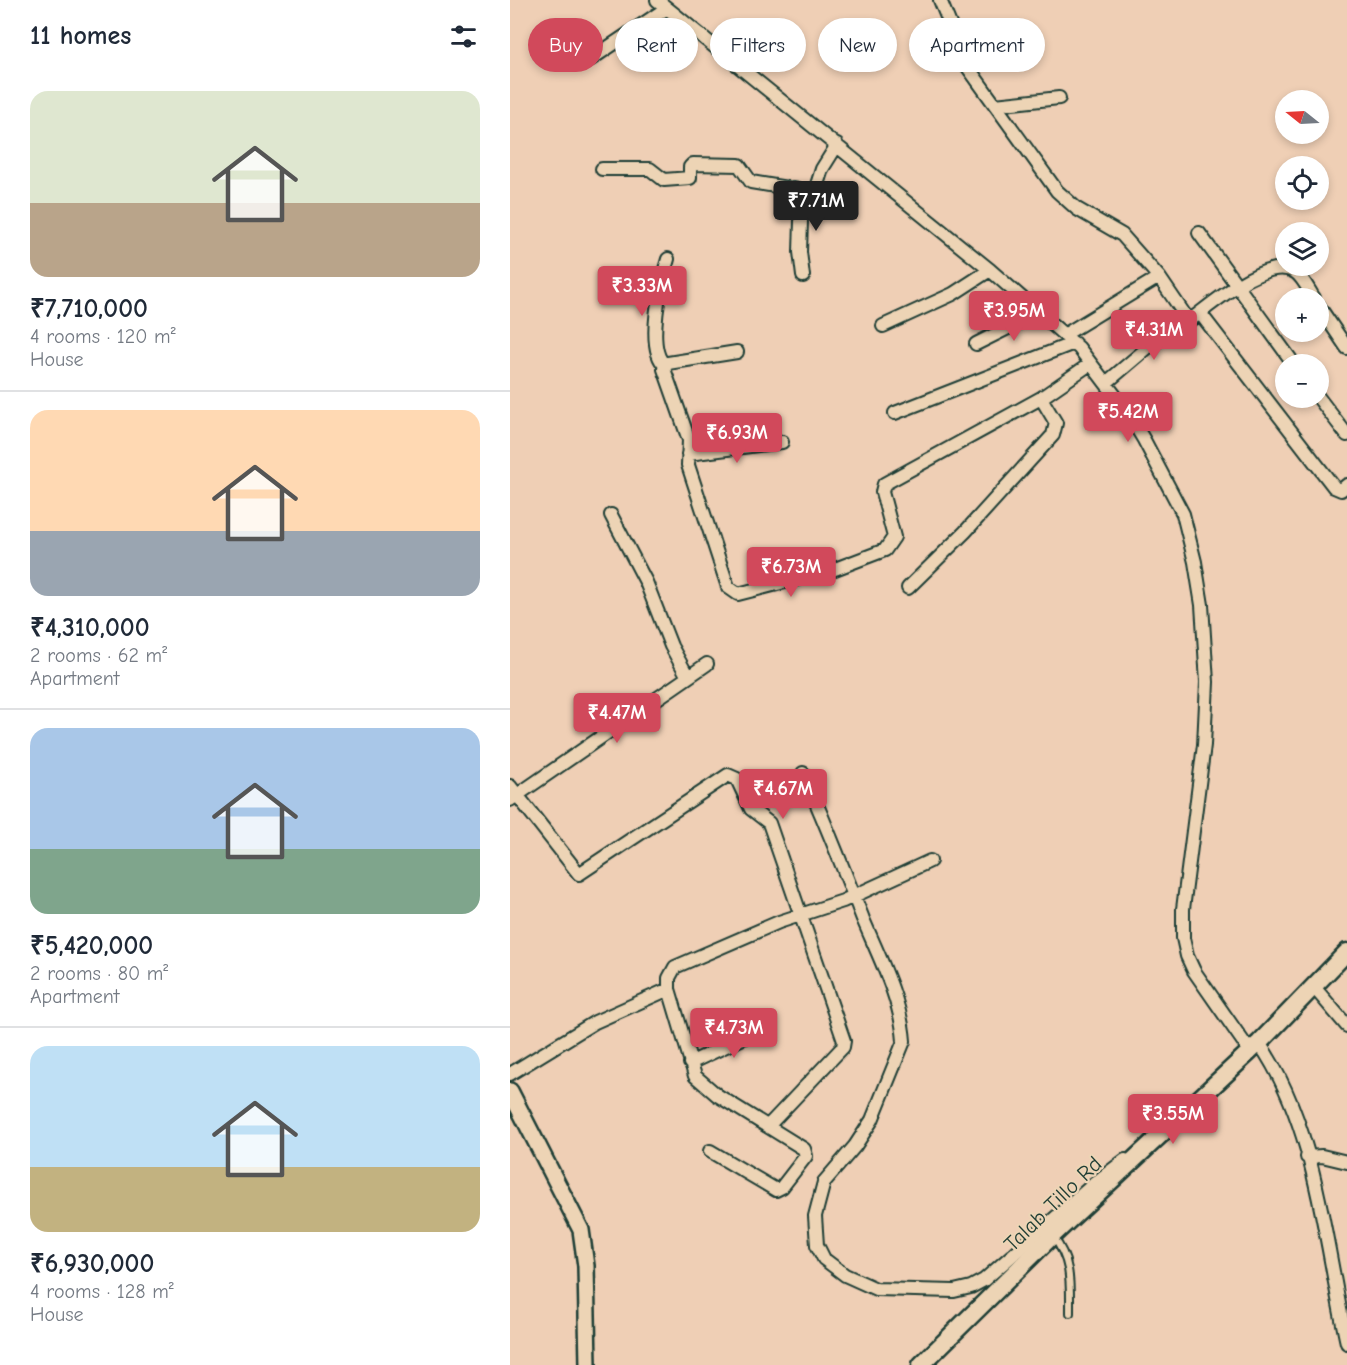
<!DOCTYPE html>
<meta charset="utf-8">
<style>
body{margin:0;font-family:"Comic Neue",sans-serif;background:#f6f6f7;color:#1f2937;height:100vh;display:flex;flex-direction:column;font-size:22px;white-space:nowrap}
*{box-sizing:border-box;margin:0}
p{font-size:20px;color:#747a83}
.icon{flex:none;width:33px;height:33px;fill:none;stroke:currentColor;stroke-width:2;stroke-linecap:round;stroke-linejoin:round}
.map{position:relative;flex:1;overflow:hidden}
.details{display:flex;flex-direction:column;background:#fff;width:510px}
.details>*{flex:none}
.top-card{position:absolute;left:18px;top:18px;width:570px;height:54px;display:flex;gap:12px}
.needle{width:39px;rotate:288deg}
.tools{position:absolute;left:765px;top:90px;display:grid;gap:12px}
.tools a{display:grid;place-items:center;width:54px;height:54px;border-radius:50%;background:#fff;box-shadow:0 3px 9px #0003;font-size:30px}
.price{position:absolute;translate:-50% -51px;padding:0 14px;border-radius:6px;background:#d1495b;color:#fff;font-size:20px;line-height:39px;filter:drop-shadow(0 2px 3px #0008)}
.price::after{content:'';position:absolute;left:50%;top:36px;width:18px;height:14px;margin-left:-9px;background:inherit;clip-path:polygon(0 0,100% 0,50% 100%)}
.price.current{background:#222;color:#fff}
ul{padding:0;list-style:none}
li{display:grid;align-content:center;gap:12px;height:318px;padding:0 30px}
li+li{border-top:2px solid #e0e1e3}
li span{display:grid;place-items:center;height:186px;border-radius:18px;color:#555}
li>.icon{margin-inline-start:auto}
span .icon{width:108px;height:108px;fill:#fffc;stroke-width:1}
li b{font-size:26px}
h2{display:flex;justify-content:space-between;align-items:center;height:72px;padding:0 30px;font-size:26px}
.tag{padding:0 21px;border-radius:27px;background:#fff;box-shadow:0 3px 9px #0003;font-size:21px;line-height:54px}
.tag.current{background:#d1495b;color:#fff}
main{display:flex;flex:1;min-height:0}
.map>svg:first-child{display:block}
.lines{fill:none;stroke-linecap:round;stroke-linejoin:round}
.service-casing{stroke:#1f3d34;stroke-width:10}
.minor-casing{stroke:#1f3d34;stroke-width:16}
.tertiary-casing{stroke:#1f3d34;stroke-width:20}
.secondary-casing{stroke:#1f3d34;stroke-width:21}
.service{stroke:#edd4b5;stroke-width:6}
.minor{stroke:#edd4b5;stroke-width:12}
.tertiary{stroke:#edd4b5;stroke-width:15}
.secondary{stroke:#edd4b5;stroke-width:16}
.labels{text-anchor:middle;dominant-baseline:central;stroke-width:4.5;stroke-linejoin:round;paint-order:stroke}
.street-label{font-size:22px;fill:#1f3d34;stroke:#edd4b5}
</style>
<main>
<section class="details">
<h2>11 homes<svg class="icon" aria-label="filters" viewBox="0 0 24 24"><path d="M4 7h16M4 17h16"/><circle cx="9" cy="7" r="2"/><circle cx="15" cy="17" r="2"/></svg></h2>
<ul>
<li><span style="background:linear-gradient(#dfe7d0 60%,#b9a48a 0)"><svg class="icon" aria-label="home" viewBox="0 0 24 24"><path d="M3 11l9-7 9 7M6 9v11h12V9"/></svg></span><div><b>₹7,710,000</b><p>4 rooms · 120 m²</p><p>House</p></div></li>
<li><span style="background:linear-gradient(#ffd9b3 65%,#9aa5b1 0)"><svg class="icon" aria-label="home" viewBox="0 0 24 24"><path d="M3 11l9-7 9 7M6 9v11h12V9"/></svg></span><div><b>₹4,310,000</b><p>2 rooms · 62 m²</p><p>Apartment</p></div></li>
<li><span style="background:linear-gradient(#a9c7e8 65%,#7fa58c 0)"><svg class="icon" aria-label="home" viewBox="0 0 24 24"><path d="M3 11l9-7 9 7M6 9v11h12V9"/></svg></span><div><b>₹5,420,000</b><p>2 rooms · 80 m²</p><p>Apartment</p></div></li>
<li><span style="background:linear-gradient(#bfe0f5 65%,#c2b280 0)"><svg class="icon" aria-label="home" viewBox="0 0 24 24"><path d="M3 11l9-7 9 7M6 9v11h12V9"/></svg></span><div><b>₹6,930,000</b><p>4 rooms · 128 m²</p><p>House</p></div></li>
</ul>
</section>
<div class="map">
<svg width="837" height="1365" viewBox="0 0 837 1365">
<rect width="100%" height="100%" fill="#efcfb5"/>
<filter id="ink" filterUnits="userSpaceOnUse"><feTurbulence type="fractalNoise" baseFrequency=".0167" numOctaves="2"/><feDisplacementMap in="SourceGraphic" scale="12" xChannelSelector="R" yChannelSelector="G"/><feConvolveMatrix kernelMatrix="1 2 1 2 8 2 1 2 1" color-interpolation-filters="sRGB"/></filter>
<g filter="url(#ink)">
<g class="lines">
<g class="service-casing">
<path id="service" d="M543 1237C562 1260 560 1284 560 1313"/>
</g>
<g class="minor-casing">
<path id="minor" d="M147 0 480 270 569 348 616 410 634 440 673 514 685 562 692 605 697 682 694 745 673 909V938L677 956 684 971 739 1050
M430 0 457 66 547 191 567 209 612 235 649 277 679 321C700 306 756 255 785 272 793 277 799 291 804 298
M81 59 157 8
M485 105 549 98
M92 169H140L154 180 180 178V167L183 164 229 165 241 182 301 192 305 191 312 169 327 145
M292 190 290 252 293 276
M689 233 784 364
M808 305 837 348
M690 313 824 487 831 490 837 485
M373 326 443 294 480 270
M554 335 649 277
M466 344 528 313
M227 352 158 363 154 369 179 440 178 465 218 587 228 594 325 569 375 550 384 537 372 492 374 484 531 398 580 364
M155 365C135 349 151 281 158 259
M596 383 642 344 679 321
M808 397 837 435
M385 413 564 343
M178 454 272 442
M101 515 136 582 161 646 178 677
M398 588 455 532 543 435 546 423 531 398
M293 773C315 821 334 870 353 919 369 957 391 999 394 1041L362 1120 345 1146 314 1182 305 1216 307 1245 314 1259 335 1275 366 1289 444 1291 461 1287 474 1280 585 1183 615 1160
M0 786 69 874 218 775 227 779 241 809 259 823 334 1041 333 1047 258 1126
M0 800 197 664
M803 986 837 1026
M749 1043C807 1126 815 1246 837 1343
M180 1063 256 1027
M0 1074 85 1022 159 989
M200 1151 266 1190 272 1187 296 1156 294 1149 207 1095 185 1076 159 989V978L165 967 269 922 333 901 420 861
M797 1157 812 1156 837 1162"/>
</g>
<g class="tertiary-casing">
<path id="tertiary" d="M0 1091 71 1230 76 1266 78 1365"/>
</g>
<g class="secondary-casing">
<path id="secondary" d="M411 1365 542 1236 749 1043 837 952"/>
</g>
<use href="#service" class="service"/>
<use href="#minor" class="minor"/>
<use href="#tertiary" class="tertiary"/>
<use href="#secondary" class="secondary"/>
</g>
</g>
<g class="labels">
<g class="street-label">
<text transform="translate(543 1204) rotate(-44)">Talab Tillo Rd</text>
</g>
</g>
</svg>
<div class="tools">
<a><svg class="needle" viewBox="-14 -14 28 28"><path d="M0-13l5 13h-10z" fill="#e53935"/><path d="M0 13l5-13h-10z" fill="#747a83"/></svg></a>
<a><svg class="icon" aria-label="locate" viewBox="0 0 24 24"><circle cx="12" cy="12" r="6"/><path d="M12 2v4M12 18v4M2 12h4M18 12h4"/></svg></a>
<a><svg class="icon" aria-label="layers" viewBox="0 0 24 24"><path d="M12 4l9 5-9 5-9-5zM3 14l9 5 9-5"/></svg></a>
<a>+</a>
<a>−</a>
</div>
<b class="price current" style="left:306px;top:232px">₹7.71M</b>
<b class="price" style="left:132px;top:317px">₹3.33M</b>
<b class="price" style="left:504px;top:342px">₹3.95M</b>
<b class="price" style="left:644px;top:361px">₹4.31M</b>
<b class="price" style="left:618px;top:443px">₹5.42M</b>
<b class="price" style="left:227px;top:464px">₹6.93M</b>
<b class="price" style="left:281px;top:598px">₹6.73M</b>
<b class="price" style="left:107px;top:744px">₹4.47M</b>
<b class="price" style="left:273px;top:820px">₹4.67M</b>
<b class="price" style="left:224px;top:1059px">₹4.73M</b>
<b class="price" style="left:663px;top:1145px">₹3.55M</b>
<div class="top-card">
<a class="tag current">Buy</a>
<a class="tag">Rent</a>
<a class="tag">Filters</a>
<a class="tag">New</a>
<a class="tag">Apartment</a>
</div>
</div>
</main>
